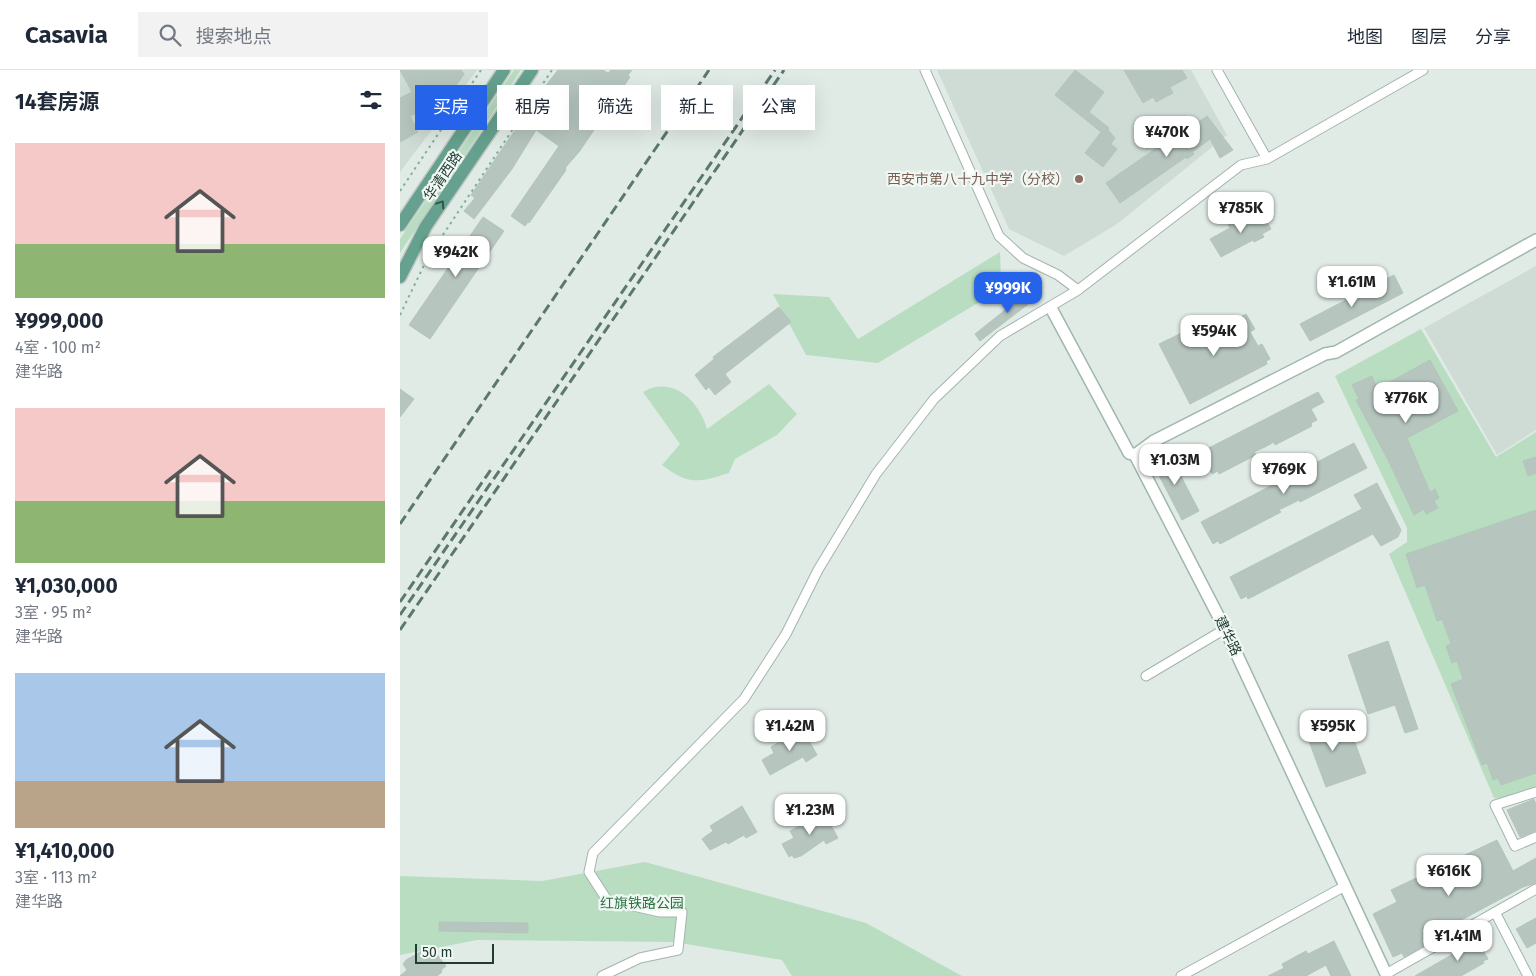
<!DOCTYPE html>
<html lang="zh">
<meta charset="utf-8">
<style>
body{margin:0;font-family:"Fira Sans","Noto Sans SC",sans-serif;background:#f2f2f3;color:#1f2937;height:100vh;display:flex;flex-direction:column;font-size:19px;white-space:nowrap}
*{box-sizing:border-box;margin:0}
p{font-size:16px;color:#747a83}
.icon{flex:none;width:28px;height:28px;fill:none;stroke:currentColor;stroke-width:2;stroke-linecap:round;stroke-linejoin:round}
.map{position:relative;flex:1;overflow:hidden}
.side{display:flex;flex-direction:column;background:#fff;width:400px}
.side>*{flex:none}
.top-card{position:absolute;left:15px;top:15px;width:475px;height:45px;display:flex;gap:10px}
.scale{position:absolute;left:15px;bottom:12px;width:79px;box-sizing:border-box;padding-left:5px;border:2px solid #213c33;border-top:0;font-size:14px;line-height:18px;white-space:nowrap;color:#213c33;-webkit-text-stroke:4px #f1f8f4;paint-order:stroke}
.price{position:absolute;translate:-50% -42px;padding:0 11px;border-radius:10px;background:#fff;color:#222;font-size:16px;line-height:32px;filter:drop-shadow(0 1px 2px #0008)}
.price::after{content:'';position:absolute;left:50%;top:30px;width:15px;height:11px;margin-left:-8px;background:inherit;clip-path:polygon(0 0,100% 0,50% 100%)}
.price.on{background:#2563eb;color:#fff}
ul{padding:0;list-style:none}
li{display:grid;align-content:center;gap:10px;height:265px;padding:0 15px}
li span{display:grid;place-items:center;height:155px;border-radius:0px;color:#555}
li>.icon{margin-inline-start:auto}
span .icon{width:90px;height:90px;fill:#fffc;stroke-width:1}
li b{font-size:21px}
h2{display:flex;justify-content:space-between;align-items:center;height:60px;padding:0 15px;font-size:21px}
.pill{padding:0 18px;border-radius:0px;background:#fff;box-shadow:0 5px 20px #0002;font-size:18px;line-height:45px}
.pill.on{background:#2563eb;color:#fff}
header{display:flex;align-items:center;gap:30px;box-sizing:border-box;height:70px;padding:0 25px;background:#fff;border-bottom:1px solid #e0e1e3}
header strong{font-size:24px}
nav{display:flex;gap:28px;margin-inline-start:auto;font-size:18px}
.search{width:350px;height:45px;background:#f2f2f3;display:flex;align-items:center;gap:12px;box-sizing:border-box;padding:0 18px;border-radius:0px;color:#747a83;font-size:19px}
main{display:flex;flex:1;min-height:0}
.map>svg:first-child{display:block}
.built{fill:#cfdbd5}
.green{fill:#b9ddc1}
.building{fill:#b6c6bf;stroke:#b3c5bd}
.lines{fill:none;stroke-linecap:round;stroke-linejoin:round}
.street-casing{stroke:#a4b3ad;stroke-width:11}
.secondary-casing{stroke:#9fb7ad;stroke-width:14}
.primary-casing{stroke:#c1c8c6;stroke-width:15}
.path{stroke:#81af9e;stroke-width:2;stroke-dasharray:2.5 4;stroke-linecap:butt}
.street{stroke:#fff;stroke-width:9}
.secondary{stroke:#fff;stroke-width:11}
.primary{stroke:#65a18e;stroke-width:12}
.rail{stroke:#5c786e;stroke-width:3;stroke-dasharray:10 5;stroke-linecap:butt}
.oneway{stroke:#32554a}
.education-dot{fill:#8d6e63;stroke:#f1f8f4;stroke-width:2}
.labels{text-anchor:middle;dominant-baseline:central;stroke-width:4.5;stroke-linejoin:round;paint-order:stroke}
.street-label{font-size:14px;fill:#213c33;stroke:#f1f8f4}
.education-label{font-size:14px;fill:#785e54;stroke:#f1f8f4;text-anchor:end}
.park-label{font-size:14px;fill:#2b7343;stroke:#f1f8f4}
</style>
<header>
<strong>Casavia</strong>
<div class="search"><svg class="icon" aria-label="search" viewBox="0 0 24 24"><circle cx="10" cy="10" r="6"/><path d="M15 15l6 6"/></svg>搜索地点</div>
<nav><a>地图</a><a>图层</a><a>分享</a></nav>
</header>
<main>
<section class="side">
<h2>14套房源<svg class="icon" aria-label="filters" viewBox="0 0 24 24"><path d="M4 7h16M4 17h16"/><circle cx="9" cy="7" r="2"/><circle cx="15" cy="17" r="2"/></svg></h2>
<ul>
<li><span style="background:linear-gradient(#f6c9c9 65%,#8fb573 0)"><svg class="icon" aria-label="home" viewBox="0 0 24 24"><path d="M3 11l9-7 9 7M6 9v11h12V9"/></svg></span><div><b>¥999,000</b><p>4室 · 100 m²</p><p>建华路</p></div></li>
<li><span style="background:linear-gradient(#f6c9c9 60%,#8fb573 0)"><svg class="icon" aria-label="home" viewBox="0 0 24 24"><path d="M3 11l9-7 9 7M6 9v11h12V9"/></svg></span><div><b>¥1,030,000</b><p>3室 · 95 m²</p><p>建华路</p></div></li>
<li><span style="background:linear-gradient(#a9c7e8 70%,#b9a48a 0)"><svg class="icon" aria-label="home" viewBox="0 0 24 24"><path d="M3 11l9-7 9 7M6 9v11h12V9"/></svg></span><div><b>¥1,410,000</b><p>3室 · 113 m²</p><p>建华路</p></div></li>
</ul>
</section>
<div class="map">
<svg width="1136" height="906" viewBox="0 0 1136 906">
<rect width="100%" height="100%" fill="#e1ebe6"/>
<path class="built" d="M0 0H77L0 102Z
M537 0H791L827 65 717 154 664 186 609 159Z
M1136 196V360L1097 385 1024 258Z"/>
<path class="green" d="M114 0H121L0 183V169Z
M600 182 601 211 591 225 478 293 406 285 373 224 429 227 458 269Z
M1021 259 1096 387 1136 362V720L1109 729 1094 728 989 484 1007 472V458L935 306Z
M369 314 397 344 377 365 335 389 329 403C298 413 288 415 262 395L280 374 243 322C273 305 299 331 307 359Z
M245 792 466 853 562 906H392L382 890 274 872 77 870 0 885V806L142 811Z"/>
<path class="building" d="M0 0H61L64 4 43 34 38 36 40 40 35 48 28 38 10 46 18 62 0 72V28L12 22Z
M158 0H203L208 3 211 0H232L228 5 230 7 179 82 165 98 166 100 129 153 128 152 125 156 111 146 159 76 136 60 112 99 74 149 64 141 75 128 71 125 140 23Z
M675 0 704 22 689 42 709 58 708 60 715 68 711 74 717 79 703 97 685 83 701 62 655 25Z
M724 0H782L787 8 770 17 773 23 756 32 753 27 743 33Z
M807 46 833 80 820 88 810 69 792 82 794 84 787 89 786 87 720 133 706 113 790 55 791 57Z
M861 141 871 159 862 164 864 167 854 172 853 170 821 187 810 169 830 158 828 154 838 148 840 152Z
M83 147 104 161 30 269 9 255Z
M994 205 1003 223 910 271 900 254Z
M634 217 640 225 580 271 575 264Z
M379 237 391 252 325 304 331 312 315 325 309 317 306 320 295 305 314 289 313 287Z
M846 244 855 259 850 262 858 276 862 274 870 289 866 291 867 294 790 334 759 274 798 255 804 266 806 265Z
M1030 290 1058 341 1007 368 1030 422 1035 419 1039 428 1034 431 1038 438 1026 444 1024 439 1014 445 988 390 956 330 959 329 952 315 972 306 977 319Z
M0 319 14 329 0 347Z
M918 322 924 332 911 339 917 350 911 353 912 356 875 375 874 372 865 377 854 382 856 385 819 404 818 401 812 404 801 382Z
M954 373 967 398 900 432 899 430 879 440 881 442 820 474 818 471 813 474 801 452Z
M768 381 799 441 782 450 751 390Z
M1136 387V403L1128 406 1123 391Z
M977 413 1001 460 998 467 981 476 973 464 848 529 847 526 841 529 830 507 962 439 954 425Z
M1136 440V703L1101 715 1098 708 1093 710 1087 693 1082 695 1051 614 1063 609 1057 591 1052 593 1046 576 1051 574 1042 549 1037 551 1025 515 1017 518 1006 484Z
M988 571 1018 659 1005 663 995 635 968 644 948 585Z
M915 642 922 663 949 656 966 703 926 717 900 647Z
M402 658 417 685 406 692 403 687 370 705 362 690 374 683 371 677Z
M1134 729 1136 734V761L1120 767 1107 740Z
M342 736 357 762 346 768 344 765 328 774 326 772 310 780 302 769 313 761 310 756Z
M424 743 438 768 426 774 424 770 401 786 394 788 392 785 389 787 382 774 394 768 390 761Z
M1097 770 1113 801 1136 788V813L1123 817 1050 856 1052 860 1004 887 1002 883 993 887 973 844 997 832 991 820Z
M1136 848V873L1127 878 1116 859Z
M39 852 128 853V863L39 861Z
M1077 870 1088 889 1083 891 1084 893 1061 906H1015Z
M934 871 951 906H931L926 895 906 906H868L884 898 882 894 906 881 908 884Z
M29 877 32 878 46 896 41 900 42 902 37 906H0L7 900 3 894 6 890Z"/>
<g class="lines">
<g class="street-casing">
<path id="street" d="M525 0 599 166 623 188 658 205 678 220
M817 0 867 89
M746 606 825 559
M1136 722 1095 735 1115 776 1136 767
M1095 842 1128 906
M986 904 1136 819
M202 906 240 888 278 880 282 842H260L207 830 189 802 193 783 344 629 386 564 418 500 476 404 534 329 600 266 678 220 841 95 867 89 1023 0
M781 906 945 816"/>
</g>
<g class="secondary-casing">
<path id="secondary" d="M651 238 729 383 735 385 825 559 987 906
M735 385 754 371 925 284 936 282 1136 170"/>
</g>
<g class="primary-casing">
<path id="primary" d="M0 155 104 0
M0 207 26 156 132 0"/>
</g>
<path class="path" d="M0 121 81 0
M0 245 27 189 152 0"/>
<use href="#street" class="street"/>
<use href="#secondary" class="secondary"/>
<use href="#primary" class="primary"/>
<path class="rail" d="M0 454 309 0
M0 532 92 398
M0 545 375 0
M0 560 384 0"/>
</g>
<defs><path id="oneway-chevron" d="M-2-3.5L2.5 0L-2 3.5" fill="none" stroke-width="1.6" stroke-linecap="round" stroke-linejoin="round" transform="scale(1.25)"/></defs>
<use class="oneway" href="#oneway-chevron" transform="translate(41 134) rotate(-56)"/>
<circle class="education-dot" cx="679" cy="109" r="5"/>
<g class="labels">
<g class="street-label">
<text transform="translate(43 106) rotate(-56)">华清西路</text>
<text transform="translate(828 566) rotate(64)">建华路</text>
</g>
<g class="education-label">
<text x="669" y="109">西安市第八十九中学（分校）</text>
</g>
<g class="park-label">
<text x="242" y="833">红旗铁路公园</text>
</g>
</g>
</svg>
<div class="scale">50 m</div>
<b class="price" style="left:767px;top:88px">¥470K</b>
<b class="price" style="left:841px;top:164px">¥785K</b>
<b class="price" style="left:56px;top:208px">¥942K</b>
<b class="price" style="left:952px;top:238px">¥1.61M</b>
<b class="price on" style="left:608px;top:244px">¥999K</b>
<b class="price" style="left:814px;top:287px">¥594K</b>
<b class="price" style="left:1006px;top:354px">¥776K</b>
<b class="price" style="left:775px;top:416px">¥1.03M</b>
<b class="price" style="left:884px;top:425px">¥769K</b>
<b class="price" style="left:390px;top:682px">¥1.42M</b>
<b class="price" style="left:933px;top:682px">¥595K</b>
<b class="price" style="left:410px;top:766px">¥1.23M</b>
<b class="price" style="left:1049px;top:827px">¥616K</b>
<b class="price" style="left:1058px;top:892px">¥1.41M</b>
<div class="top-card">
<a class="pill on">买房</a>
<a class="pill">租房</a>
<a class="pill">筛选</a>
<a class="pill">新上</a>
<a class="pill">公寓</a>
</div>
</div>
</main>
